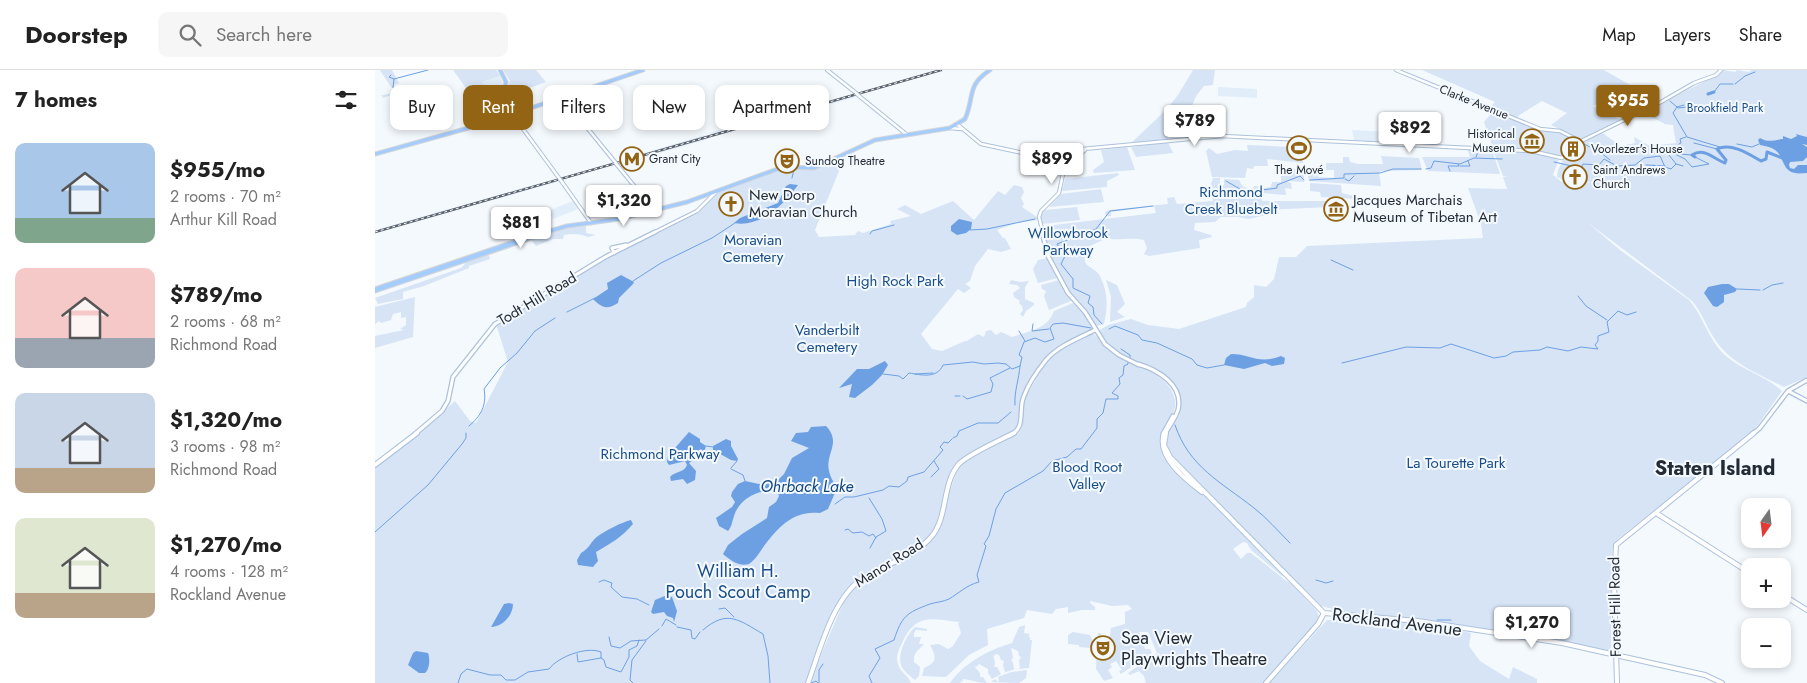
<!DOCTYPE html>
<meta charset="utf-8">
<style>
body{margin:0;font-family:Jost,sans-serif;background:#f6f6f6;color:#222;height:100vh;display:flex;flex-direction:column;font-size:19px;white-space:nowrap}
*{box-sizing:border-box;margin:0}
p{font-size:16px;color:#767676}
.icon{flex:none;width:28px;height:28px;fill:none;stroke:currentColor;stroke-width:2;stroke-linecap:round;stroke-linejoin:round}
.map{position:relative;flex:1;overflow:hidden}
.panel{display:flex;flex-direction:column;background:#fff;width:375px}
.panel>*{flex:none}
.guide{position:absolute;left:15px;top:15px;width:475px;height:45px;display:flex;gap:10px}
.needle{width:32px;rotate:194deg}
.tools{position:absolute;left:1366px;top:428px;display:grid;gap:10px}
.tools a{display:grid;place-items:center;width:50px;height:50px;border-radius:10px;background:#fff;box-shadow:0 2px 8px #0003;font-size:25px}
.price{position:absolute;translate:-50% -42px;padding:0 11px;border-radius:5px;background:#fff;color:#222;font-size:16px;line-height:32px;filter:drop-shadow(0 1px 2px #0008)}
.price::after{content:'';position:absolute;left:50%;top:30px;width:15px;height:11px;margin-left:-8px;background:inherit;clip-path:polygon(0 0,100% 0,50% 100%)}
.price.active{background:#936413;color:#fff}
ul{padding:0;list-style:none}
li{display:flex;align-items:center;gap:15px;height:125px;padding:0 15px}
li span{display:grid;place-items:center;flex:none;width:140px;height:100px;border-radius:10px;color:#555}
li>.icon{margin-inline-start:auto}
span .icon{width:60px;height:60px;fill:#fffc;stroke-width:1}
li b{font-size:21px}
h2{display:flex;justify-content:space-between;align-items:center;height:60px;padding:0 15px;font-size:21px}
.chip{padding:0 18px;border-radius:10px;background:#fff;box-shadow:0 2px 8px #0003;font-size:18px;line-height:45px}
.chip.active{background:#936413;color:#fff}
header{display:flex;align-items:center;gap:30px;box-sizing:border-box;height:70px;padding:0 25px;background:#fff;border-bottom:1px solid #e0e0e0}
header strong{font-size:24px}
nav{display:flex;gap:28px;margin-inline-start:auto;font-size:18px}
.search{width:350px;height:45px;background:#f6f6f6;display:flex;align-items:center;gap:12px;box-sizing:border-box;padding:0 18px;border-radius:10px;color:#767676;font-size:19px}
main{display:flex;flex:1;min-height:0}
.map>svg:first-child{display:block}
.built{fill:#e2edfa}
.green{fill:#d6e4f6}
.water{fill:#6da0e2}
.lines{fill:none;stroke-linecap:round;stroke-linejoin:round}
.stream{stroke:#6da0e2;stroke-width:1}
.river{stroke:#6da0e2;stroke-width:3}
.minor-far2-casing{stroke:#acc1db;stroke-width:4.5}
.minor-far1-casing{stroke:#acc1db;stroke-width:5.5}
.minor-casing{stroke:#acc1db;stroke-width:6}
.major-far1-casing{stroke:#d3d5d7;stroke-width:5}
.major-casing{stroke:#d3d5d7;stroke-width:7}
.minor-far2{stroke:#fff;stroke-width:2.5}
.minor-far1{stroke:#fff;stroke-width:3}
.minor{stroke:#fff;stroke-width:4}
.major-far1{stroke:#a4ccfe;stroke-width:3}
.major{stroke:#a4ccfe;stroke-width:4.5}
.rail-casing{stroke:#5b626b;stroke-width:2.5}
.rail{stroke:#f4f9fe;stroke-width:1;stroke-dasharray:3;stroke-linecap:butt}
.minor-bridge-casing{stroke:#acc1db;stroke-width:4.5;stroke-linecap:butt}
.minor-bridge{stroke:#fff;stroke-width:2.5}
.labels{text-anchor:middle;dominant-baseline:central;stroke-width:4;stroke-linejoin:round;paint-order:stroke}
.far-street-label{font-size:12px;fill:#232b35;stroke:#f4f9fe}
.far-park-label{font-size:12px;fill:#194d88;stroke:#f4f9fe}
.far-poi-label{font-size:12px;fill:#232b35;stroke:#f4f9fe;text-anchor:start}
.park-label{font-size:15px;fill:#194d88;stroke:#f4f9fe}
.poi-label{font-size:15px;fill:#232b35;stroke:#f4f9fe;text-anchor:start}
.street-label{font-size:15px;fill:#232b35;stroke:#f4f9fe}
.water-label{font-size:16px;font-style:italic;fill:#104580;stroke:#f4f9fe}
.near-park-label{font-size:18px;fill:#194d88;stroke:#f4f9fe}
.near-street-label{font-size:18px;fill:#232b35;stroke:#f4f9fe}
.near-poi-label{font-size:18px;fill:#232b35;stroke:#f4f9fe;text-anchor:start}
.district-label{font-size:20px;font-weight:bold;fill:#232b35;stroke:#f4f9fe}
</style>
<header>
<strong>Doorstep</strong>
<div class="search"><svg class="icon" aria-label="search" viewBox="0 0 24 24"><circle cx="10" cy="10" r="6"/><path d="M15 15l6 6"/></svg>Search here</div>
<nav><a>Map</a><a>Layers</a><a>Share</a></nav>
</header>
<main>
<section class="panel">
<h2>7 homes<svg class="icon" aria-label="filters" viewBox="0 0 24 24"><path d="M4 7h16M4 17h16"/><circle cx="9" cy="7" r="2"/><circle cx="15" cy="17" r="2"/></svg></h2>
<ul>
<li><span style="background:linear-gradient(#a9c7e8 75%,#7fa58c 0)"><svg class="icon" aria-label="home" viewBox="0 0 24 24"><path d="M3 11l9-7 9 7M6 9v11h12V9"/></svg></span><div><b>$955/mo</b><p>2 rooms · 70 m²</p><p>Arthur Kill Road</p></div></li>
<li><span style="background:linear-gradient(#f6c9c9 70%,#9aa5b1 0)"><svg class="icon" aria-label="home" viewBox="0 0 24 24"><path d="M3 11l9-7 9 7M6 9v11h12V9"/></svg></span><div><b>$789/mo</b><p>2 rooms · 68 m²</p><p>Richmond Road</p></div></li>
<li><span style="background:linear-gradient(#c9d6e8 75%,#b9a48a 0)"><svg class="icon" aria-label="home" viewBox="0 0 24 24"><path d="M3 11l9-7 9 7M6 9v11h12V9"/></svg></span><div><b>$1,320/mo</b><p>3 rooms · 98 m²</p><p>Richmond Road</p></div></li>
<li><span style="background:linear-gradient(#dfe7d0 75%,#b9a48a 0)"><svg class="icon" aria-label="home" viewBox="0 0 24 24"><path d="M3 11l9-7 9 7M6 9v11h12V9"/></svg></span><div><b>$1,270/mo</b><p>4 rooms · 128 m²</p><p>Rockland Avenue</p></div></li>
</ul>
</section>
<div class="map">
<svg width="1432" height="613" viewBox="0 0 1432 613">
<rect width="100%" height="100%" fill="#f4f9fe"/>
<path class="built" d="M125 6 128 15 123 29 104 36 91 18Z
M843 17 882 19V28L843 26Z
M478 24 481 27 338 67 334 63Z
M977 60 1016 62 1018 73 979 71Z
M329 65 333 69 246 94 243 91Z
M180 109 182 112 3 162 4 159Z
M198 131 203 139 178 149 173 141Z"/>
<path class="green" d="M5 0H17L24 13 18 15 22 21 29 20 36 29 26 32 20 24 7 28 8 26H5L20 22C14 14 11 10 5 0Z
M78 0H121L125 6 107 12 111 17 107 19 102 14 106 19 98 22 105 32 102 34 94 20 99 18 97 15 91 18Z
M128 0H161L171 12 130 27 135 11Z
M818 0H840L838 15 829 16 821 26 817 36 791 60 794 70 755 74 791 40 803 25Z
M1047 0H1229L1283 31 1262 39 1234 24 1225 28 1228 30 1218 36 1245 50 1206 69 1176 55 1192 43 1167 31 1140 48 1115 37 1120 32Z
M1348 0 1360 2 1362 0 1374 2 1376 0H1432V67L1422 64 1423 66 1416 69 1432 73V307L1409 317C1384 304 1354 293 1339 268 1331 256 1327 242 1317 231L1212 152 1245 180 1314 230C1329 247 1333 270 1351 286 1367 300 1391 306 1407 321L1378 362 1243 469 1238 477 1236 488V580L1228 581 1186 570 1128 563 1041 549 973 543 946 536 797 387C795 383 791 378 791 373 789 350 820 342 798 313 787 299 769 296 755 289 743 283 733 274 725 265L723 261 733 255 756 249 773 255 804 259 871 237 872 233 879 227V215L891 217 899 209 904 187H921L932 176 1108 168 1106 154 1093 118 1132 119 1128 107H1132L1128 106 1118 80 1156 82 1184 88 1178 105 1187 112 1226 113 1191 111 1182 107 1183 100 1194 79 1226 62 1246 76 1260 73 1259 67 1275 76 1301 73 1298 55 1290 54 1267 42 1343 5Z
M58 18 60 21 53 23 55 25 61 23 62 26 57 28 60 32 52 37 44 38 34 24 48 19 51 21Z
M1118 41 1168 61 1184 62 1202 70 1189 79 1185 86 1160 80 1118 78 1109 52Z
M793 72 798 83 761 87 756 77Z
M872 75 918 77 919 81 927 82 928 93 892 89 893 96H879L878 99 872 98 870 108 837 107 831 81 834 78 842 84 860 80 873 81Z
M752 77 760 100 719 103 718 100 729 92 726 80Z
M1092 79 1117 80 1125 104 1053 101 1047 87H1095Z
M1006 86 1044 88 1047 100 1006 101 1004 103 1006 115 1005 116 934 111 932 101H942L943 107 959 108V100H951V93H968V87H974L975 92 983 94H1008Z
M458 92 464 101 440 160 444 167 480 165 483 161 488 163 516 154 515 151 536 146 522 139 530 135 546 144 578 131 599 150 623 121 630 125 639 115 647 117 649 122 646 128 649 134 647 137 662 147V150L641 153 622 160 628 168H630L636 179 626 182 613 179 600 196 595 211 590 214 596 218 589 223 583 219 546 264 557 279 567 281 590 271H592L603 264 609 267 611 261 616 260 621 265 626 262 637 267C654 261 673 259 679 241L698 233 710 244 717 259 676 283 647 327 643 355 641 360 588 389 579 400 560 456 552 468 475 516 452 558 431 613H0V397L29 376 80 331 95 351 101 353 133 292 121 254 231 189 325 140 343 123 408 99 435 100Z
M919 99 929 100V112L911 111 916 113 917 119 910 118 911 125 887 123V131H953L975 136 890 140 891 145 874 149 862 147H846L840 152 820 153 819 160 836 165 837 167 824 170 825 178 774 186 769 184 772 178 769 170C758 167 748 170 736 169L734 167 713 177C703 199 718 194 725 206 733 222 733 237 729 254L722 256 719 255C712 240 704 235 695 223 681 205 673 180 667 158L670 156 781 143 779 136 736 142V146H731L730 142 734 140 793 134 792 128 799 127 802 134 838 131 836 123 840 122 836 114 838 108H845V115H849V109L864 110 868 117 877 119 879 116H883V119L896 117 897 112H906V105H917L916 101Z
M743 103 744 105 732 111V117L687 121 690 109Z
M935 113 966 115 967 123 979 126 984 129 946 127 945 122 935 121Z
M726 119 729 132 674 137 686 124Z
M702 137 705 150 666 154V144L670 140Z
M211 155V163L221 165 213 167C206 164 198 163 189 165L188 169H178L161 176 155 168 191 158Z
M113 182 115 189 94 196V198L49 216 28 222V229L3 234 0 228 86 198 90 194 89 191Z
M673 188 683 208 663 213 658 199 663 190Z
M636 210 645 212 654 211 650 217V229L659 233V235L651 241 648 247 645 244 648 240 647 236 644 233 645 231 639 227 638 223 645 218 642 215 634 214Z
M684 210 696 231 674 240 669 226 671 221 667 219 666 215Z
M731 210 742 215 750 234 742 242 750 247 735 252 736 227Z
M40 227 38 267 0 278V266L29 260 25 259 31 255V247L26 248V242L18 244 16 250 6 253 4 251 0 254V237Z
M717 263C724 267 731 277 739 282 759 296 795 303 800 330 804 350 774 363 791 387 802 403 819 417 834 430 859 454 888 478 909 506H907L876 480 872 473 868 472 858 479 866 489 872 483H876L910 510 916 513 942 541 944 547 939 556 888 613H771L769 606 764 601 755 605 753 603 782 583 773 562H764L770 579H775L777 583 746 604 744 601 747 600 741 591 735 594 737 597 733 600 738 608 729 611 721 599 722 578 734 582 735 573 731 571 730 576 722 577 723 563H726V566H735L736 558 750 554V542L757 539 753 535 737 536 715 531V533L720 537V540H707L693 543V537L681 539 677 544 652 540 649 548 612 559 613 575 594 585 571 607 547 606 549 598C563 592 561 586 555 575L564 574 573 579 578 576 586 563 583 553 585 552C560 550 542 541 528 571 525 578 520 585 523 594 525 602 533 605 536 613H435L450 575 471 527 483 514 518 494 557 468 568 442 582 400 587 393 644 363 647 357 649 330 670 294 678 284Z
M981 548 1052 554 1096 563 1094 576 1105 591 1134 609 1138 597 1162 609V613H894L952 550Z
M650 555 649 563 655 564 653 567H655V570H657L654 598 643 599 645 598 644 591 646 587 644 586 643 581 636 578 638 587 636 591 638 592 639 599H640L628 603 630 602 628 595 629 591 626 590 624 585 621 584 619 586 618 584 620 593 619 597H622L626 604 615 610 617 609 613 603V599L604 594 601 597 599 596 605 603V607H608L612 613C601 613 595 609 588 609L587 612 585 611 586 613H575C589 593 613 580 637 573L644 557Z
M540 557 552 559V561L541 560 539 563V567H546L544 574H549C544 580 538 582 539 592L545 597 544 606 540 610C535 606 528 601 526 595 522 584 532 564 540 557Z
M698 562 715 565 718 571 716 578 704 577V575L693 574V565Z
M652 600 651 608 644 613 616 612 620 609 623 612 624 611 623 607 636 602Z"/>
<path class="water" d="M1421 64 1432 67V75L1427 74 1432 77V87L1428 91 1415 92 1414 95 1415 98 1419 99 1423 95H1432V103C1428 103 1424 104 1420 103 1407 101 1409 86 1400 80 1396 77 1390 76 1385 75L1383 70 1385 68C1393 73 1399 70 1408 69V66L1416 69 1422 66Z
M415 114 423 115C409 134 386 158 359 153L365 148 403 133 411 116Z
M584 149 597 152 596 159 591 163 582 165 576 161V156Z
M246 205 259 212 258 214 244 228 243 233C232 240 227 238 218 229L233 219 232 213Z
M1347 214H1354L1362 219 1360 222 1349 225V232L1342 237 1338 236 1329 223 1333 217Z
M856 284C876 284 883 295 906 286L910 288 909 294 897 296 890 293 869 299 849 295 851 288Z
M510 291 513 295 507 305 497 315 480 328 474 327 477 314 464 318 482 299H494Z
M451 356C467 373 450 383 454 401 455 406 458 411 460 415L463 416 453 439 445 443C419 440 404 456 389 476 385 482 380 490 374 494 364 497 355 490 348 484L353 475 367 464 392 448 394 437 401 432 404 426 402 421C384 418 364 429 359 446 357 452 357 456 353 461L344 456 341 448 357 437 360 432 356 426 357 422 363 414 370 411 384 414 402 411 409 404 417 388 434 378 416 371 421 363 433 362 436 357Z
M314 362 325 369V372L331 376 329 382 314 393 321 401 320 410 312 414 308 409 296 411 295 407C300 401 309 403 312 395L310 391 294 395 292 392 293 386Z
M351 369 356 371V376L363 389 362 391 356 390 338 380V376Z
M256 450 258 454C247 467 235 474 221 482L223 491 218 497 203 495 202 490 206 483C214 479 216 471 223 466 230 461 247 452 256 450Z
M292 525 297 527 302 541 299 552 298 548 292 546 289 542 278 544 276 542 280 530Z
M134 533 138 534C138 546 127 557 116 557L129 534Z
M41 581 53 583C55 588 55 599 50 603H44L33 595 38 583Z"/>
<g class="lines">
<path class="stream" d="M16 5 14 7 19 9 18 18 23 22
M19 9 53 0
M1360 14 1370 6 1380 2
M1339 22 1345 14H1358
M1295 31 1303 38 1311 37
M1309 35 1302 37 1298 43 1312 67 1345 77
M1207 73 1225 82 1235 90
M1319 73 1342 79
M1304 74 1306 73 1305 69 1311 67
M1362 74 1377 77 1384 74
M1303 84 1317 85
M1101 87 1103 82
M1179 92 1206 98 1208 94 1224 95 1229 89 1242 96 1260 95 1269 88 1285 86 1290 97 1296 99 1301 94 1294 85 1298 83 1310 89 1317 97 1334 94 1320 87
M1301 94 1308 96
M1271 95 1290 96
M1279 95 1283 101
M1085 96H1095L1093 91
M1051 99 1056 98 1059 91 1085 94 1099 88 1127 89
M1075 101 1073 96H1084L1083 94
M417 108 419 99
M970 109 974 111 979 106
M935 110 969 108V104L1005 103 1018 99H1046
M851 111 865 119 869 123
M840 124 860 128 877 121 888 124 887 120 902 118V115L925 106 929 110
M595 160 612 159 660 149
M495 164 497 161 519 155
M956 190 978 200
M258 211 286 193 337 168 360 153
M1362 219 1385 220
M1388 220 1397 215 1408 213
M1203 226 1211 236 1232 250
M192 242 220 228
M658 254 657 261 674 259
M727 254 719 245 718 237 713 233 715 226 698 218V209L686 194 690 186 682 174 721 159 735 141 778 136
M734 259 740 256 763 265 767 270 782 273 817 289 822 295 832 298 849 295
M644 261 650 271
M746 279 755 285V288
M967 293 1031 277 1065 278 1076 274 1119 288 1131 286 1138 282 1165 280 1172 277 1193 281 1206 277 1223 279 1220 275 1223 271V266L1234 262 1232 252 1243 241 1252 245 1261 242
M508 304 524 306 528 309 534 303C546 305 562 309 568 295L598 292 609 294 623 293 631 294 637 299 645 296 647 287 644 285 649 272 660 268 670 272 679 269 675 258 678 254 688 253 716 258
M540 304 558 303
M580 326H585
M588 326 592 329 616 322 618 314 615 308 635 298
M640 335C639 322 644 309 645 296
M800 355C814 397 846 412 879 438 892 448 903 461 915 473
M94 356C106 346 112 335 109 319L125 298 142 283 160 261 180 248
M578 368 582 366 584 361 603 353H623L636 342
M331 376 338 377
M356 398 362 391
M356 399 368 405 370 411
M556 407 564 399 559 391
M494 428 507 449 511 461 501 467 495 478
M460 434 470 427H479L508 420 514 416 524 417 532 411 533 407 549 402 568 380 565 377 569 372 573 373 577 369
M470 460 473 459 478 463 487 462 494 466 498 464 501 468
M0 462 53 415 87 374 91 368V363
M941 510 951 513 958 511
M224 512 229 510 237 513 236 517 247 527 262 529 274 535
M344 539 350 538 359 547
M1062 550H1076
M287 556 291 549 301 555
M302 557 316 560 317 568 320 569 325 562
M328 560C352 539 364 550 388 564L393 586 395 613
M234 567 236 576 245 578 256 571 271 570 284 559
M202 584 203 592 226 588
M83 613 86 604 92 599 115 605H126L131 610H140L153 602 174 599C183 587 211 576 226 582V588L229 590 231 597 246 602 254 587V580L262 576 264 570
M258 613 255 610 257 590 271 571
M436 613 441 611 443 613
M444 613V600L448 594
M497 613 494 606 505 588 500 579 519 570C527 546 531 543 555 534 561 532 568 532 574 529 584 523 592 515 604 512L602 505 611 476 609 474 614 466 621 439 630 423 668 401 677 391 692 387 701 379H706L722 358V349L728 343 731 329H743V326L737 323 745 314 744 308 748 305 749 296 753 294V291"/>
<path class="river" d="M1333 24 1339 22
M1320 87 1317 85C1330 77 1338 89 1350 93L1351 90 1342 79C1356 72 1374 84 1386 91L1391 89 1392 82 1410 89"/>
<g class="minor-far2-casing">
<path id="minor-far2" d="M452 0 481 23
M1021 0 1165 59 1185 61 1205 71
M190 24 209 43V54L240 92
M484 26 531 64
M137 44 184 108
M583 55 606 74 653 84 689 99
M575 58 587 59
M654 84 847 66 1156 81 1187 88 1194 77 1286 32 1319 13 1341 5 1346 0
M242 95 279 140
M689 99 710 80
M187 112 216 153
M278 163 322 141 341 122
M668 163 664 147 666 141 684 123 689 99"/>
</g>
<g class="minor-far1-casing">
<path id="minor-far1" d="M667 162 673 186 693 223 710 242 730 274 744 285 764 295
M239 183 237 178 251 175
M763 294C783 300 809 315 803 340 800 349 794 356 790 364
M1413 321 1432 331
M40 364 67 341 73 331 78 307 120 254 232 186 280 162
M637 364C651 357 643 338 649 326 653 315 663 300 671 290 683 276 704 268 720 260
M788 364 798 346
M1377 364 1384 359 1413 321 1432 310"/>
</g>
<g class="minor-casing">
<path id="minor" d="M789 363C781 387 810 409 827 422
M791 363 789 375 795 387 949 543 1043 551 1187 573 1330 605 1347 613
M0 395 42 363
M1281 443 1375 503
M1408 525 1432 540
M433 613C445 580 458 527 489 507 511 494 540 487 557 466 573 446 567 415 583 395 591 385 626 370 639 363
M891 613 943 554 949 543
M1242 613 1239 511 1241 475 1379 363"/>
</g>
<g class="major-far1-casing">
<path id="major-far1" d="M125 0 131 12 127 30 137 44
M144 42 268 0
M0 84 97 57 146 40
M168 163 192 156 244 149 312 132 408 97 439 98 500 70 575 58 590 49C600 26 591 16 615 0"/>
</g>
<g class="major-casing">
<path id="major" d="M0 220 171 162"/>
</g>
<use href="#minor-far2" class="minor-far2"/>
<use href="#minor-far1" class="minor-far1"/>
<use href="#minor" class="minor"/>
<use href="#major-far1" class="major-far1"/>
<use href="#major" class="major"/>
<g class="rail-casing">
<path id="rail" d="M0 162 566 0"/>
</g>
<use href="#rail" class="rail"/>
<g class="minor-bridge-casing">
<path id="minor-bridge" d="M481 23 484 26
M240 92 242 95
M184 108 187 112"/>
</g>
<use href="#minor-bridge" class="minor-bridge"/>
</g>
<defs>
<g id="museum-ring" transform="scale(1.25)"><circle r="9.5" fill="#f4f9fe" stroke="#936413" stroke-width="1.5"/><path d="M0-6L6-3V-2H-6V-3ZM-5-1h2V3h-2ZM-1-1h2V3h-2ZM3-1h2V3H3ZM-6 4H6V6H-6Z" fill="#936413"/></g>
<g id="stadium-ring" transform="scale(1.25)"><circle r="9.5" fill="#f4f9fe" stroke="#936413" stroke-width="1.5"/><path d="M0-5a6.5 5 0 1 0 0 10a6.5 5 0 1 0 0-10ZM-3.5-1.8h7v3.6h-7Z" fill="#936413"/></g>
<g id="building-ring" transform="scale(1.25)"><circle r="9.5" fill="#f4f9fe" stroke="#936413" stroke-width="1.5"/><path d="M-4-6H4V6H1V3H-1V6H-4ZM-2.5-4.3h1.7v1.8h-1.7ZM.8-4.3h1.7v1.8H.8ZM-2.5-1h1.7V.8h-1.7ZM.8-1h1.7V.8H.8Z" fill="#936413"/></g>
<g id="metro-ring" transform="scale(1.25)"><circle r="9.5" fill="#f4f9fe" stroke="#936413" stroke-width="1.5"/><path d="M-5.5 5V-5H-3L0 0L3-5H5.5V5H3V-.5L0 4L-3-.5V5Z" fill="#936413"/></g>
<g id="theatre-ring" transform="scale(1.25)"><circle r="9.5" fill="#f4f9fe" stroke="#936413" stroke-width="1.5"/><path d="M-5-5.5Q0-4 5-5.5V0Q5 5 0 6Q-5 5-5 0ZM-3.3-2.5H-1v1.5H-3.3ZM1-2.5H3.3v1.5H1ZM-2.8 1Q0 5.5 2.8 1Z" fill="#936413"/></g>
<g id="church-ring" transform="scale(1.25)"><circle r="9.5" fill="#f4f9fe" stroke="#936413" stroke-width="1.5"/><path d="M-1.2-6h2.4v3.5h3.3v2.4h-3.3V6h-2.4V-.1h-3.3v-2.4h3.3Z" fill="#936413"/></g>
</defs>
<g fill-rule="evenodd">
<use href="#museum-ring" x="1157" y="71"/>
<use href="#stadium-ring" x="924" y="78"/>
<use href="#building-ring" x="1198" y="79"/>
<use href="#metro-ring" x="257" y="89"/>
<use href="#theatre-ring" x="412" y="91"/>
<use href="#church-ring" x="1200" y="107"/>
<use href="#church-ring" x="356" y="134"/>
<use href="#museum-ring" x="961" y="139"/>
<use href="#theatre-ring" x="728" y="578"/>
</g>
<g class="labels">
<g class="far-street-label">
<text transform="translate(1099 32) rotate(22)">Clarke Avenue</text>
</g>
<g class="far-park-label">
<text x="1350" y="38">Brookfield Park</text>
</g>
<g class="far-poi-label">
<text x="1140" y="64" text-anchor="end">Historical<tspan x="1140" dy="14">Museum</tspan></text>
<text x="1216" y="79">Voorlezer's House</text>
<text x="274" y="89">Grant City</text>
<text x="430" y="91">Sundog Theatre</text>
<text x="924" y="100" text-anchor="middle">The Mové</text>
<text x="1218" y="100">Saint Andrews<tspan x="1218" dy="14">Church</tspan></text>
</g>
<g class="park-label">
<text x="856" y="122">Richmond<tspan x="856" dy="17">Creek Bluebelt</tspan></text>
<text x="693" y="163">Willowbrook<tspan x="693" dy="17">Parkway</tspan></text>
<text x="378" y="170">Moravian<tspan x="378" dy="17">Cemetery</tspan></text>
<text x="520" y="211">High Rock Park</text>
<text x="452" y="260">Vanderbilt<tspan x="452" dy="17">Cemetery</tspan></text>
<text x="285" y="384">Richmond Parkway</text>
<text x="1081" y="393">La Tourette Park</text>
<text x="712" y="397">Blood Root<tspan x="712" dy="17">Valley</tspan></text>
</g>
<g class="poi-label">
<text x="374" y="125">New Dorp<tspan x="374" dy="17">Moravian Church</tspan></text>
<text x="978" y="130">Jacques Marchais<tspan x="978" dy="17">Museum of Tibetan Art</tspan></text>
</g>
<g class="street-label">
<text transform="translate(162 229) rotate(-31)">Todt Hill Road</text>
<text transform="translate(514 493) rotate(-32)">Manor Road</text>
<text transform="translate(1240 537) rotate(-91)">Forest Hill Road</text>
</g>
<g class="water-label">
<text x="432" y="416">Ohrback Lake</text>
</g>
<g class="near-park-label">
<text x="363" y="501">William H.<tspan x="363" dy="21">Pouch Scout Camp</tspan></text>
</g>
<g class="near-street-label">
<text transform="translate(1022 552) rotate(7)">Rockland Avenue</text>
</g>
<g class="near-poi-label">
<text x="746" y="568">Sea View<tspan x="746" dy="21">Playwrights Theatre</tspan></text>
</g>
<g class="district-label">
<text x="1340" y="398">Staten Island</text>
</g>
</g>
</svg>
<div class="tools">
<a><svg class="needle" viewBox="-14 -14 28 28"><path d="M0-13l5 13h-10z" fill="#e53935"/><path d="M0 13l5-13h-10z" fill="#767676"/></svg></a>
<a>+</a>
<a>−</a>
</div>
<b class="price active" style="left:1253px;top:57px">$955</b>
<b class="price" style="left:820px;top:77px">$789</b>
<b class="price" style="left:1035px;top:84px">$892</b>
<b class="price" style="left:677px;top:115px">$899</b>
<b class="price" style="left:249px;top:157px">$1,320</b>
<b class="price" style="left:146px;top:179px">$881</b>
<b class="price" style="left:1157px;top:579px">$1,270</b>
<div class="guide">
<a class="chip">Buy</a>
<a class="chip active">Rent</a>
<a class="chip">Filters</a>
<a class="chip">New</a>
<a class="chip">Apartment</a>
</div>
</div>
</main>
